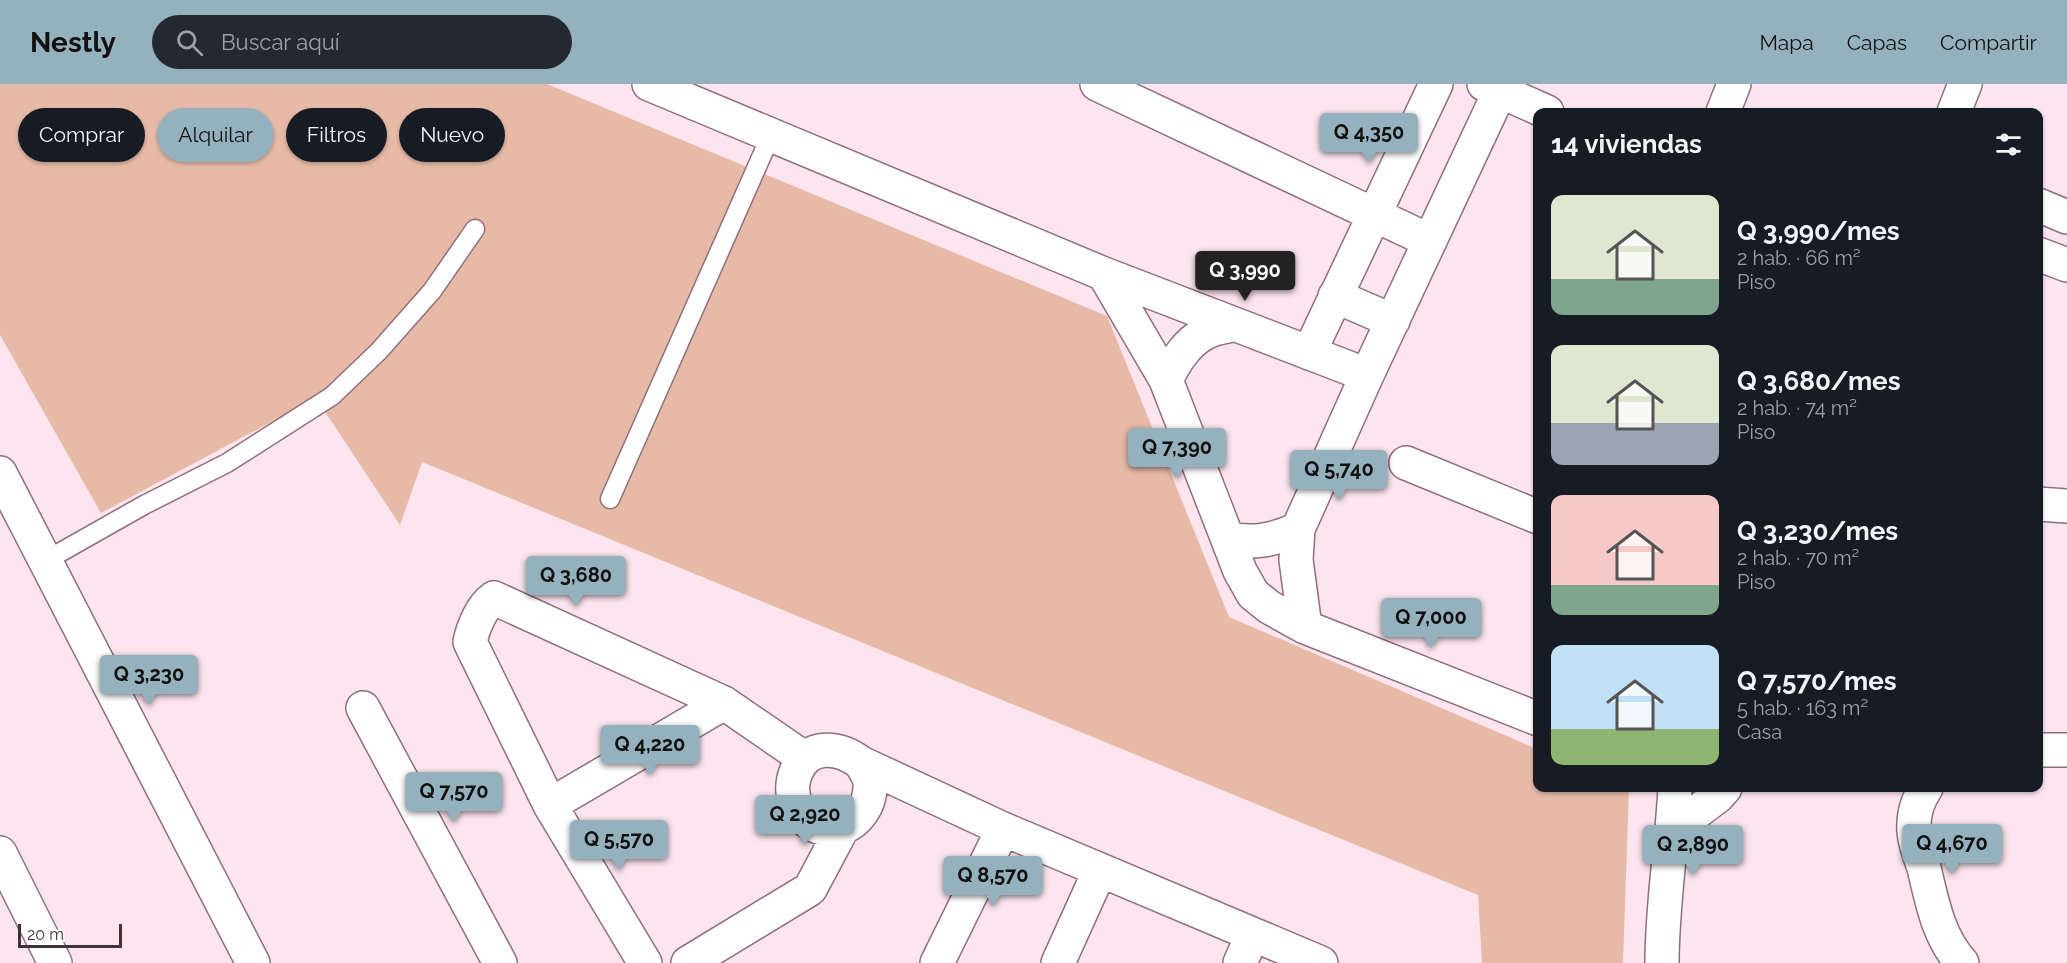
<!DOCTYPE html>
<html lang="es">
<meta charset="utf-8">
<style>
body{margin:0;font-family:Raleway,sans-serif;background:#242831;color:#f1f3f6;height:100vh;display:flex;flex-direction:column;font-size:22px;white-space:nowrap}
*{box-sizing:border-box;margin:0}
p{font-size:20px;color:#9ea1a6}
.icon{flex:none;width:33px;height:33px;fill:none;stroke:currentColor;stroke-width:2;stroke-linecap:round;stroke-linejoin:round}
.map{position:relative;flex:1;overflow:hidden}
.details{position:absolute;left:1533px;top:24px;width:510px;height:684px;display:flex;flex-direction:column;background:#171b24;border-radius:12px;box-shadow:0 2px 4px #0004}
.details>*{flex:none}
.guide{position:absolute;left:18px;top:24px;width:570px;height:54px;display:flex;gap:12px}
.scale{position:absolute;left:18px;bottom:15px;width:104px;box-sizing:border-box;padding-left:6px;border:3px solid #423339;border-top:0;font-size:16px;line-height:21px;white-space:nowrap;color:#423339;-webkit-text-stroke:4px #fff;paint-order:stroke}
.price{position:absolute;translate:-50% -51px;padding:0 14px;border-radius:6px;background:#94b1bd;color:#111;font-size:20px;line-height:39px;filter:drop-shadow(0 2px 3px #0008)}
.price::after{content:'';position:absolute;left:50%;top:36px;width:18px;height:14px;margin-left:-9px;background:inherit;clip-path:polygon(0 0,100% 0,50% 100%)}
.price.current{background:#222;color:#fff}
ul{padding:0;list-style:none}
li{display:flex;align-items:center;gap:18px;height:150px;padding:0 18px}
li span{display:grid;place-items:center;flex:none;width:168px;height:120px;border-radius:12px;color:#555}
li>.icon{margin-inline-start:auto}
span .icon{width:72px;height:72px;fill:#fffc;stroke-width:1}
li b{font-size:26px}
h2{display:flex;justify-content:space-between;align-items:center;height:72px;padding:0 18px;font-size:26px}
.pill{padding:0 21px;border-radius:27px;background:#171b24;box-shadow:0 2px 4px #0004;font-size:21px;line-height:54px}
.pill.current{background:#94b1bd;color:#111}
header{display:flex;align-items:center;gap:36px;box-sizing:border-box;height:84px;padding:0 30px;background:#94b1bd;color:#111}
header strong{font-size:28px}
nav{display:flex;gap:33px;margin-inline-start:auto;font-size:21px}
.search{width:420px;height:54px;background:#242831;display:flex;align-items:center;gap:15px;box-sizing:border-box;padding:0 21px;border-radius:33px;color:#9ea1a6;font-size:22px}
.map>svg:first-child{display:block}
.green{fill:#e7baa8}
.lines{fill:none;stroke-linecap:round;stroke-linejoin:round}
.lane-casing{stroke:#906f7c;stroke-width:21}
.street-casing{stroke:#906f7c;stroke-width:36}
.secondary-casing{stroke:#906f7c;stroke-width:36}
.lane{stroke:#fff;stroke-width:18}
.street{stroke:#fff;stroke-width:33}
.secondary{stroke:#fff;stroke-width:33}
</style>
<header>
<strong>Nestly</strong>
<div class="search"><svg class="icon" aria-label="search" viewBox="0 0 24 24"><circle cx="10" cy="10" r="6"/><path d="M15 15l6 6"/></svg>Buscar aquí</div>
<nav><a>Mapa</a><a>Capas</a><a>Compartir</a></nav>
</header>
<div class="map">
<svg width="2067" height="879" viewBox="0 0 2067 879">
<rect width="100%" height="100%" fill="#fce5ee"/>
<path class="green" d="M0 0H547L1107 232 1229 533 1537 665 1538 704H1629L1623 879H1482L1478 811 422 378 400 441 316 314 101 429 0 251Z"/>
<g class="lines">
<g class="lane-casing">
<path id="lane" d="M610 415 771 51
M45 477 144 421 227 379 332 312 379 267 432 207 475 145"/>
</g>
<g class="street-casing">
<path id="street" d="M649 0 1104 190 1367 291
M1097 0 1430 157
M1484 0 1547 28
M1723 28 1734 0
M1954 28 1965 0
M2038 121 2067 133
M2038 170 2067 181
M1104 190 1166 296 1240 487 1253 510 1269 523 1305 543 1538 635
M1335 212 1393 237
M1309 269 1436 0
M1166 296C1175 278 1186 259 1205 249 1213 244 1224 243 1233 241
M1406 379 1538 433
M2038 420 2067 422
M1228 455C1254 460 1274 456 1298 445
M1305 543 1296 476 1298 445 1367 291 1500 7
M363 624 500 879
M2038 666H2067
M861 679C864 685 870 693 870 700 871 723 854 746 829 745 800 744 786 712 796 688 808 658 840 663 861 679L1003 745 1321 879
M1926 704C1917 717 1913 733 1914 748 1915 760 1920 773 1924 784 1932 817 1938 853 1962 879
M550 721 724 619
M1673 746 1718 712 1725 704
M0 769 55 879
M645 879 550 721 470 558C473 543 482 522 494 514L724 619 804 674
M688 879 810 805 843 743
M937 879 1003 745
M1058 879 1100 786
M1240 879 1252 852
M1662 879C1662 820 1672 762 1675 704"/>
</g>
<g class="secondary-casing">
<path id="secondary" d="M0 389 253 879"/>
</g>
<use href="#lane" class="lane"/>
<use href="#street" class="street"/>
<use href="#secondary" class="secondary"/>
</g>
</svg>
<div class="scale">20 m</div>
<b class="price" style="left:1369px;top:80px">Q 4,350</b>
<b class="price current" style="left:1245px;top:218px">Q 3,990</b>
<b class="price" style="left:1177px;top:395px">Q 7,390</b>
<b class="price" style="left:1339px;top:417px">Q 5,740</b>
<b class="price" style="left:576px;top:523px">Q 3,680</b>
<b class="price" style="left:1431px;top:565px">Q 7,000</b>
<b class="price" style="left:149px;top:622px">Q 3,230</b>
<b class="price" style="left:650px;top:692px">Q 4,220</b>
<b class="price" style="left:454px;top:739px">Q 7,570</b>
<b class="price" style="left:805px;top:762px">Q 2,920</b>
<b class="price" style="left:619px;top:787px">Q 5,570</b>
<b class="price" style="left:1952px;top:791px">Q 4,670</b>
<b class="price" style="left:1693px;top:792px">Q 2,890</b>
<b class="price" style="left:993px;top:823px">Q 8,570</b>
<div class="guide">
<a class="pill">Comprar</a>
<a class="pill current">Alquilar</a>
<a class="pill">Filtros</a>
<a class="pill">Nuevo</a>
</div>
<section class="details">
<h2>14 viviendas<svg class="icon" aria-label="filters" viewBox="0 0 24 24"><path d="M4 7h16M4 17h16"/><circle cx="9" cy="7" r="2"/><circle cx="15" cy="17" r="2"/></svg></h2>
<ul>
<li><span style="background:linear-gradient(#dfe7d0 70%,#7fa58c 0)"><svg class="icon" aria-label="home" viewBox="0 0 24 24"><path d="M3 11l9-7 9 7M6 9v11h12V9"/></svg></span><div><b>Q 3,990/mes</b><p>2 hab. · 66 m²</p><p>Piso</p></div></li>
<li><span style="background:linear-gradient(#dfe7d0 65%,#9aa5b1 0)"><svg class="icon" aria-label="home" viewBox="0 0 24 24"><path d="M3 11l9-7 9 7M6 9v11h12V9"/></svg></span><div><b>Q 3,680/mes</b><p>2 hab. · 74 m²</p><p>Piso</p></div></li>
<li><span style="background:linear-gradient(#f6c9c9 75%,#7fa58c 0)"><svg class="icon" aria-label="home" viewBox="0 0 24 24"><path d="M3 11l9-7 9 7M6 9v11h12V9"/></svg></span><div><b>Q 3,230/mes</b><p>2 hab. · 70 m²</p><p>Piso</p></div></li>
<li><span style="background:linear-gradient(#bfe0f5 70%,#8fb573 0)"><svg class="icon" aria-label="home" viewBox="0 0 24 24"><path d="M3 11l9-7 9 7M6 9v11h12V9"/></svg></span><div><b>Q 7,570/mes</b><p>5 hab. · 163 m²</p><p>Casa</p></div></li>
</ul>
</section>
</div>
